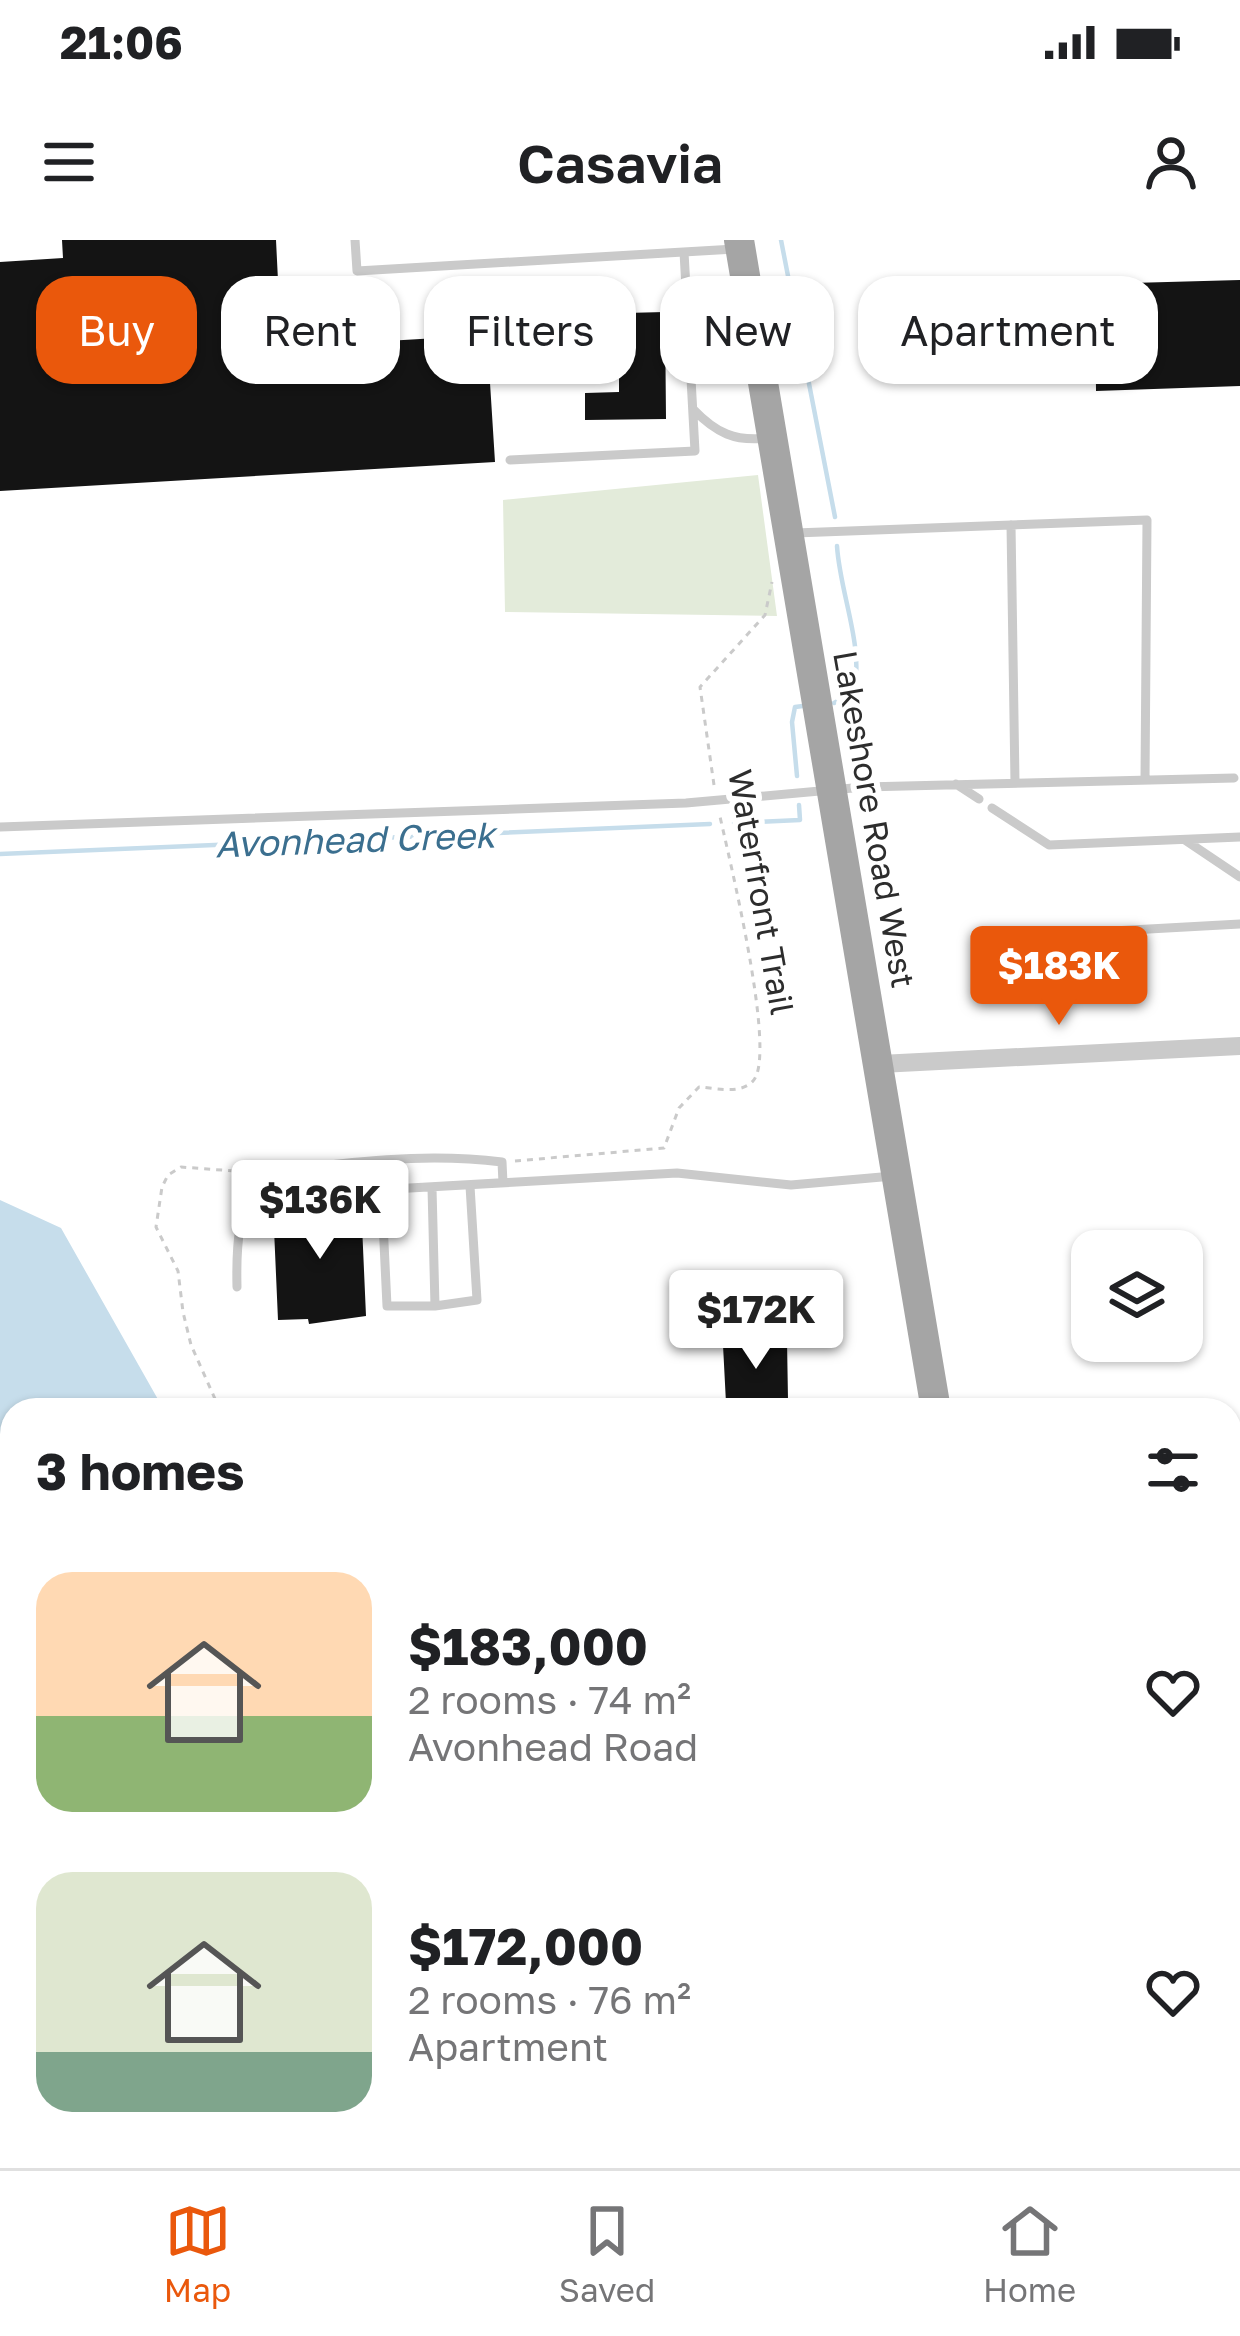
<!DOCTYPE html>
<meta charset="utf-8">
<style>
body{margin:0;font-family:"Golos Text",sans-serif;background:#f6f6f6;color:#202124;height:100vh;display:flex;flex-direction:column;font-size:45px;white-space:nowrap}
*{box-sizing:border-box;margin:0}
p{font-size:39px;color:#757577}
.icon{flex:none;width:66px;height:66px;fill:none;stroke:currentColor;stroke-width:2;stroke-linecap:round;stroke-linejoin:round}
.map{position:relative;flex:1;overflow:hidden}
.details{position:absolute;left:0px;top:1158px;width:1242px;height:771px;display:flex;flex-direction:column;background:#fff;border-radius:36px 36px 0 0;box-shadow:0 3px 9px #0004}
.details>*{flex:none}
.top-card{position:absolute;left:36px;top:36px;width:1170px;height:108px;display:flex;gap:24px}
.buttons{position:absolute;left:1071px;top:990px;display:grid;gap:24px}
.buttons a{display:grid;place-items:center;width:132px;height:132px;border-radius:24px;background:#fff;box-shadow:0 3px 9px #0004;font-size:60px}
.price{position:absolute;translate:-50% -102px;padding:0 27px;border-radius:12px;background:#fff;color:#222;font-size:39px;line-height:78px;filter:drop-shadow(0 3px 6px #0008)}
.price::after{content:'';position:absolute;left:50%;top:72px;width:36px;height:27px;margin-left:-18px;background:inherit;clip-path:polygon(0 0,100% 0,50% 100%)}
.price.on{background:#ea580c;color:#fff}
ul{padding:0;list-style:none}
li{display:flex;align-items:center;gap:36px;height:300px;padding:0 36px}
li span{display:grid;place-items:center;flex:none;width:336px;height:240px;border-radius:36px;color:#555}
li>.icon{margin-inline-start:auto}
span .icon{width:144px;height:144px;fill:#fffc;stroke-width:1}
li b{font-size:51px}
h2{display:flex;justify-content:space-between;align-items:center;height:144px;padding:0 36px;font-size:51px}
.chip{padding:0 42px;border-radius:36px;background:#fff;box-shadow:0 3px 9px #0004;font-size:42px;line-height:108px}
.chip.on{background:#ea580c;color:#fff}
.status{display:flex;justify-content:space-between;align-items:center;height:84px;padding:0 60px;background:#fff;direction:ltr}
.status svg{height:33px;fill:currentColor}
header{display:flex;justify-content:space-between;align-items:center;height:156px;padding:0 36px;background:#fff;font-size:54px;font-weight:600}
.tab-bar{display:flex;justify-content:space-around;align-items:center;height:168px;border-top:3px solid #e0e0e0;background:#fff;font-size:33px;color:#757577}
.tab-bar a{display:grid;justify-items:center;gap:6px}
.tab-bar .on{color:#ea580c}
.map>svg:first-child{display:block}
.green{fill:#e3ebda}
.water{fill:#c6ddeb}
.lines{fill:none;stroke-linecap:round;stroke-linejoin:round}
.stream{stroke:#c6ddeb;stroke-width:4.5}
.building{fill:#141414}
.path{stroke:#cacaca;stroke-width:3;stroke-dasharray:6 6;stroke-linecap:butt}
.lane{stroke:#cacaca;stroke-width:9}
.street{stroke:#cacaca;stroke-width:18}
.primary{stroke:#a5a5a5;stroke-width:30}
.labels{text-anchor:middle;dominant-baseline:central;stroke-width:12;stroke-linejoin:round;paint-order:stroke}
.street-label{font-size:33px;fill:#2d2d2d;stroke:#fff}
.water-label{font-size:36px;font-style:italic;fill:#3b6f8f;stroke:#fff}
</style>
<div class="status"><b>21:06</b><svg viewBox="0 0 49 12"><path d="M0 12V9h3v3zM5 12V6h3v6zM10 12V3h3v9zM15 12V0h3v12zM26 1h20v11H26zM47 4h2v5h-2z"/></svg></div>
<header><svg class="icon" aria-label="menu" viewBox="0 0 24 24"><path d="M4 6h16M4 12h16M4 18h16"/></svg>Casavia<svg class="icon" aria-label="person" viewBox="0 0 24 24"><circle cx="12" cy="8" r="4"/><path d="M4 21q1-7 8-7t8 7"/></svg></header>
<div class="map">
<svg width="1240" height="1928" viewBox="0 0 1240 1928">
<rect width="100%" height="100%" fill="#fff"/>
<path class="green" d="M758 235 777 376 505 372 503 260Z
M500 1917H1043L1045 1928H501Z"/>
<path class="water" d="M0 960 61 988 164 1170H12V1917H500L501 1928H0Z"/>
<g class="lines">
<path class="stream" d="M781 0 835 277
M834 463 854 452C864 405 840 354 837 306
M797 536 792 482 795 467 803 466
M734 583 800 580 799 565
M0 614 710 584"/>
</g>
<path class="building" d="M62 0H276L283 142 372 137 370 102 487 95 495 222 0 251V22L63 18Z
M1240 40V146L1096 151 1095 44Z
M665 72 666 179 585 180V153L619 152V110H585V74Z
M361 962 366 1076 309 1084 308 1079 278 1080 273 966Z
M787 1100 788 1160 726 1163 723 1105Z"/>
<g class="lines">
<path class="path" d="M714 545 700 447 765 375 772 342
M515 921 664 908 679 868 699 847C716 848 740 855 753 841 778 815 728 614 719 572
M220 1170 191 1105 183 1072 178 1031 156 987 162 947 168 935 181 927 247 932
M919 1917 920 1928
M633 1928 639 1917
M638 1928 637 1922H648L654 1928
M663 1928 679 1917
M757 1928 772 1917"/>
<path class="lane" d="M355 0 357 31 735 9
M693 169C716 193 735 202 768 198
M510 220 695 211 684 12
M1011 285 1015 543
M795 293 1147 280 1145 540
M956 544 979 559
M992 568 1049 605 1240 597
M0 587 686 563 864 547 1234 538
M1185 600 1240 637
M1040 695 1240 684
M432 948 435 1066 477 1060 470 946
M237 1047C236 1006 238 968 261 933 341 923 421 912 502 922L503 943
M435 1066H387L382 961 392 949 677 933 791 945 893 936
M1230 1459 1240 1458"/>
<path class="street" d="M880 824 1240 806"/>
<path class="primary" d="M739 0 936 1170
M1066 1917 1068 1928"/>
</g>
<g class="labels">
<g class="street-label">
<text transform="translate(875 579) rotate(80)">Lakeshore Road West</text>
<text transform="translate(762 652) rotate(80)">Waterfront Trail</text>
</g>
<g class="water-label">
<text transform="translate(355 599) rotate(-2)">Avonhead Creek</text>
</g>
</g>
</svg>
<div class="buttons">
<a><svg class="icon" aria-label="layers" viewBox="0 0 24 24"><path d="M12 4l9 5-9 5-9-5zM3 14l9 5 9-5"/></svg></a>
</div>
<b class="price on" style="left:1059px;top:788px">$183K</b>
<b class="price" style="left:320px;top:1022px">$136K</b>
<b class="price" style="left:756px;top:1132px">$172K</b>
<div class="top-card">
<a class="chip on">Buy</a>
<a class="chip">Rent</a>
<a class="chip">Filters</a>
<a class="chip">New</a>
<a class="chip">Apartment</a>
</div>
<section class="details">
<h2>3 homes<svg class="icon" aria-label="filters" viewBox="0 0 24 24"><path d="M4 7h16M4 17h16"/><circle cx="9" cy="7" r="2"/><circle cx="15" cy="17" r="2"/></svg></h2>
<ul>
<li><span style="background:linear-gradient(#ffd9b3 60%,#8fb573 0)"><svg class="icon" aria-label="home" viewBox="0 0 24 24"><path d="M3 11l9-7 9 7M6 9v11h12V9"/></svg></span><div><b>$183,000</b><p>2 rooms · 74 m²</p><p>Avonhead Road</p></div><svg class="icon" aria-label="heart" viewBox="0 0 24 24"><path d="M12 20l-8-8c-3-5 5-10 8-4 3-6 11-1 8 4z"/></svg></li>
<li><span style="background:linear-gradient(#dfe7d0 75%,#7fa58c 0)"><svg class="icon" aria-label="home" viewBox="0 0 24 24"><path d="M3 11l9-7 9 7M6 9v11h12V9"/></svg></span><div><b>$172,000</b><p>2 rooms · 76 m²</p><p>Apartment</p></div><svg class="icon" aria-label="heart" viewBox="0 0 24 24"><path d="M12 20l-8-8c-3-5 5-10 8-4 3-6 11-1 8 4z"/></svg></li>
</ul>
</section>
</div>
<nav class="tab-bar">
<a class="on"><svg class="icon" aria-label="map" viewBox="0 0 24 24"><path d="M3 6l6-2 6 2 6-2v14l-6 2-6-2-6 2zM9 4v14M15 6v14"/></svg>Map</a>
<a><svg class="icon" aria-label="saved" viewBox="0 0 24 24"><path d="M7 4h10v16l-5-4-5 4z"/></svg>Saved</a>
<a><svg class="icon" aria-label="home" viewBox="0 0 24 24"><path d="M3 11l9-7 9 7M6 9v11h12V9"/></svg>Home</a>
</nav>
